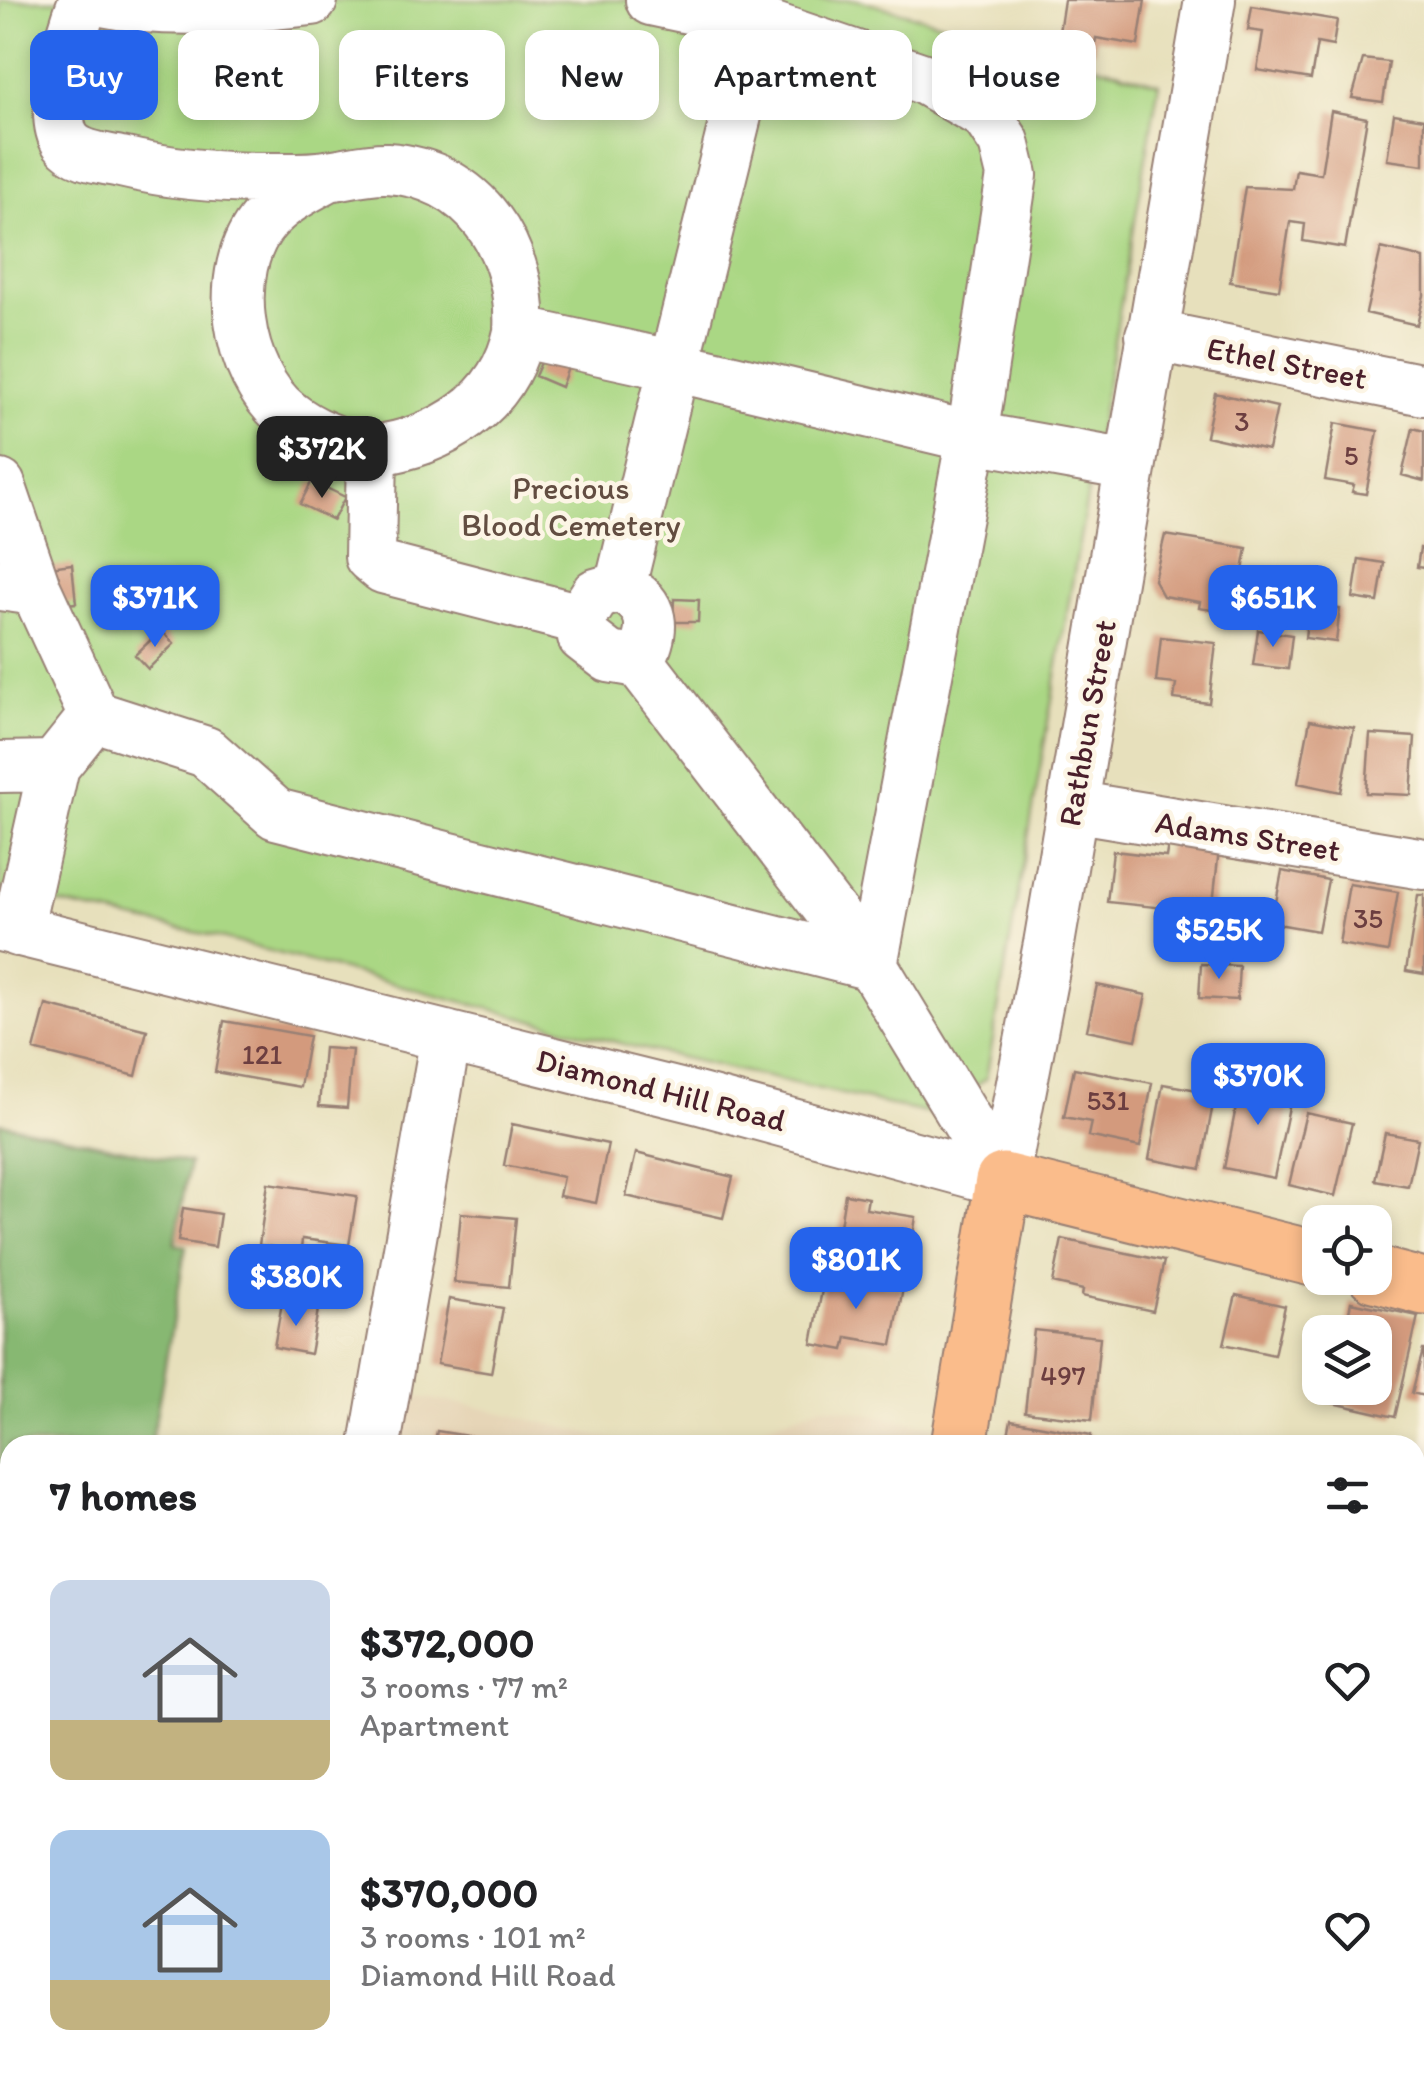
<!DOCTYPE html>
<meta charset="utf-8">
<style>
body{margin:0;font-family:Itim,sans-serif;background:#f6f6f6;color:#202124;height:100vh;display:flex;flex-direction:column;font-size:38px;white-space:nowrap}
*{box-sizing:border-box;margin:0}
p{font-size:32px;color:#757577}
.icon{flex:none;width:55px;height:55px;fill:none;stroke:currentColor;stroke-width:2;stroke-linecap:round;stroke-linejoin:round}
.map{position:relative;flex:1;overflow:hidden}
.drawer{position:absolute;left:0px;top:1435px;width:1425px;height:642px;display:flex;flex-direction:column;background:#fff;border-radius:30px 30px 0 0;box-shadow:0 5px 15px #0003}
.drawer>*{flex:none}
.top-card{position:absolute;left:30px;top:30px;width:1365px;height:90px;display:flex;gap:20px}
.buttons{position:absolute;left:1302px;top:1205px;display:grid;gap:20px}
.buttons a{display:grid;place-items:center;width:90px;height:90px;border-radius:20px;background:#fff;box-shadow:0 5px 15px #0003;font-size:50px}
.price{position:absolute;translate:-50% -85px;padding:0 22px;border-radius:20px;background:#2563eb;color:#fff;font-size:32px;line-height:65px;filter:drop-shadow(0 2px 5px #0008)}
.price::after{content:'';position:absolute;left:50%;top:60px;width:30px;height:22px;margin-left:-15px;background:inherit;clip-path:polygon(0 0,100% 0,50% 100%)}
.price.active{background:#222;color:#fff}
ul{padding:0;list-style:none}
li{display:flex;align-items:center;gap:30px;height:250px;padding:0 50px}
li span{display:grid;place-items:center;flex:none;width:280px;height:200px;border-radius:20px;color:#555}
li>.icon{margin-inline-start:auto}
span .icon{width:120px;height:120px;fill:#fffc;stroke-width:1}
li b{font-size:42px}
h2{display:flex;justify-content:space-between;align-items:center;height:120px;padding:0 50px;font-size:42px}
.tag{padding:0 35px;border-radius:20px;background:#fff;box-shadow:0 5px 15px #0003;font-size:35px;line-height:90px}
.tag.active{background:#2563eb;color:#fff}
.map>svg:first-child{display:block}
.built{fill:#e6d5b7}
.green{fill:#aad784;stroke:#7a7b58;stroke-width:2.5}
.forest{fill:#87b872;stroke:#686c4e;stroke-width:2.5}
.building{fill:#d39a7d}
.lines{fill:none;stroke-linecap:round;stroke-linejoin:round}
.minor-casing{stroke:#988074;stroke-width:54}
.major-casing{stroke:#988074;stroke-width:59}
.minor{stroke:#fff;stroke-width:50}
.major{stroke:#fabc8b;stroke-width:55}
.labels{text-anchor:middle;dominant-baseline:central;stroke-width:9;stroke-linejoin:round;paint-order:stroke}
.number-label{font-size:28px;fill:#6c3e40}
.street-label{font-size:32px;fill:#4a1f2b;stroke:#fcf5e5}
.park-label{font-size:32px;fill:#624d41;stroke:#fcf5e5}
</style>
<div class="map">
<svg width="1424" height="2076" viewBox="0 0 1424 2076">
<rect width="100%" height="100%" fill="#fcf5e5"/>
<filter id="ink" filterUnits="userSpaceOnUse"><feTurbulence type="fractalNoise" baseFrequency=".01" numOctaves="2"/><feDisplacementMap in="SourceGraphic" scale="20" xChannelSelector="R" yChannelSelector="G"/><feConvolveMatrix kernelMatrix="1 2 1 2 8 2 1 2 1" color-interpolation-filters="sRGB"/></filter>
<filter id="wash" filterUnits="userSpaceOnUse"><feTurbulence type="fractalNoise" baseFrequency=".0048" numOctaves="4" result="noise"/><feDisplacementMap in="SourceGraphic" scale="40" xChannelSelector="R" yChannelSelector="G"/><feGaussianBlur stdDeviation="2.25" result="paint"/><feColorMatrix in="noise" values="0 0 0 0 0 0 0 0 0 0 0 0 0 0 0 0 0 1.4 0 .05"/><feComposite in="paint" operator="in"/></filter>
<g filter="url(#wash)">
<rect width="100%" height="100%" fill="#e7e0bc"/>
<path class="built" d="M384 1391 478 1407 637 1445H374Z
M823 1405 970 1433 967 1445H745L751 1431Z
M258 2068H528L527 2076H257Z"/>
<path class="green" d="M0 0H858L1159 83 986 1079 934 1115 635 1047 213 936 0 891Z"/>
<path class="forest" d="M0 1123 189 1163 175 1244 186 1246 151 1445H10V1661L0 1659Z"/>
<g id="blocks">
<path class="building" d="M1064 0H1145L1138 45 1096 38 1094 51 1057 45Z
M1252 6 1337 20 1333 46 1317 43 1311 79 1257 70 1263 32 1248 30Z
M1363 59 1389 62 1383 102 1352 98Z
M1331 111 1367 118 1345 248 1303 241 1305 224 1290 222 1279 290 1230 282 1245 187 1293 189 1296 170 1321 174Z
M1394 114 1424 119V165L1387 160Z
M1381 248 1424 258V295L1417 325 1366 313Z
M543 358 568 368 561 387 535 376Z
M1215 393 1277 407 1268 450 1206 436Z
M1335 423 1378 431 1366 494 1352 492 1354 485 1325 480Z
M1413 428 1424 431V481L1402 475Z
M312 481 345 497 333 520 300 504Z
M1165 535 1247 548 1242 576 1255 578 1249 616 1199 608 1200 602 1163 596 1154 580Z
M1420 548 1424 549V568L1417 567Z
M1359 559 1384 563 1378 602 1353 598Z
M72 564 76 603 54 605 50 567Z
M674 599 699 600 698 622H673Z
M1309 605 1340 609 1336 642 1305 638Z
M161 630 174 644 148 669 135 655Z
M1258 630 1292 635 1288 669 1253 665Z
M1161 637 1216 643 1209 703 1174 699 1176 684 1156 682Z
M1310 720 1354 728 1341 792 1298 783Z
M1370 734 1415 737 1411 795 1366 793Z
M1168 844 1219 849 1212 913 1107 902 1113 851 1166 857Z
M1282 871 1328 880 1318 931 1272 923Z
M1349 884 1398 892 1388 952 1339 944Z
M1418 895H1424V974L1406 971Z
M1201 964 1239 966 1237 1000 1199 998Z
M1097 985 1146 995 1136 1040 1087 1030Z
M46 1005 147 1030 136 1076 34 1050Z
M224 1021 309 1036 300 1087 215 1072Z
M324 1048 352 1050 347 1108 319 1106Z
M1074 1068 1152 1083 1140 1147 1088 1136 1091 1122 1064 1117Z
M1242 1077 1293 1088 1274 1178 1224 1168Z
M1163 1084 1215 1093 1201 1169 1149 1159Z
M1306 1113 1352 1123 1335 1196 1289 1185Z
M512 1124 608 1144 596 1203 559 1196 563 1177 504 1165Z
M1385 1133 1418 1139 1408 1186 1375 1180Z
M636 1153 733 1177 723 1218 626 1196Z
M268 1183 357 1196 349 1245 302 1239 301 1251 259 1245Z
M845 1194 868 1198 866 1209 916 1217 906 1277 834 1265Z
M183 1208 220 1214 215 1247 178 1241Z
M461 1213 516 1218 509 1287 454 1282Z
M1062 1239 1164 1261 1153 1311 1082 1296 1083 1290 1053 1283Z
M825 1274 903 1288 892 1345 847 1337 844 1350 812 1344Z
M1236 1295 1285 1306 1274 1355 1224 1344Z
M449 1299 503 1308 491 1373 437 1364Z
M1351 1302 1418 1316 1395 1417 1329 1402 1332 1388H1375V1332H1345Z
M282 1303 318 1310 310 1354 274 1347Z
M1034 1330 1100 1337 1092 1420 1025 1412Z
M1423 1350H1424V1396L1412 1393Z
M1011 1420 1091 1435 1089 1445H1006Z
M437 1431 511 1443V1445H434Z
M1415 1471 1424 1473V1511L1415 1509Z
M1415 1520 1424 1521V1570L1415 1568Z
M1415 1847 1424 1848V1886H1415Z
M1 2044 10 2046V2068H68L66 2076H0Z
M115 2068H132L169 2076H114Z
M337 2068H443L442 2076H336Z
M679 2068H779L777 2076H678Z
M1296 2068H1350L1349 2076 1295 2074Z"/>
</g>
</g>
<g filter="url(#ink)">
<use href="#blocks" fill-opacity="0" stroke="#988074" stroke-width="2.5"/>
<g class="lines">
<g class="minor-casing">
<path id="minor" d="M84 0C73 29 46 114 66 141 78 157 103 158 121 162 167 173 219 178 266 178 286 178 307 179 327 176 348 174 366 167 387 168 474 173 524 249 519 332
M97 0C168 15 240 8 312 0
M759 23 674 366 972 437 1129 465
M328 176C305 189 283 199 265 219 220 270 236 374 288 415 313 435 343 445 372 451L370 557 383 568 580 619 583 637 609 657 639 662C656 630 656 604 620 587L596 594 580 619
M1151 335 1424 390
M372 451C441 442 504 405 519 332L674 366 620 587
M0 485 36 590 0 585
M639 662 872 965 1003 1181
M94 716 206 752 276 814 872 965 972 437 1012 175 1004 142 986 115 924 79 759 23 651 0
M0 767 54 766
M1072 806 1424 864
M0 926 700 1099 1003 1181
M17 931 54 766 94 716 36 590
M1003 1181 1049 944 1210 0
M375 1445 446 1036
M1415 1733 1424 1735
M260 2076 261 2068
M1239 2076 1241 2068"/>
</g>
<g class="major-casing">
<path id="major" d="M1375 1274 1424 1287
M959 1445 1003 1181 1320 1260
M857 2076 859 2068"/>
</g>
<use href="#minor" class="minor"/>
<use href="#major" class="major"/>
</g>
</g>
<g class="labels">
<g class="number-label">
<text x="1242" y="421">3</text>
<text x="1351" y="455">5</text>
<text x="1368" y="918">35</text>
<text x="262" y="1054">121</text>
<text x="1108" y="1100">531</text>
<text x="1063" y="1375">497</text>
</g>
<g class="street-label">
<text transform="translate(1287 363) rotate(11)">Ethel Street</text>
<text transform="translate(1087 723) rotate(-80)">Rathbun Street</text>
<text transform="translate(1248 836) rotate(9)">Adams Street</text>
<text transform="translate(661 1090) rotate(14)">Diamond Hill Road</text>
</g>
<g class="park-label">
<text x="571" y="488">Precious<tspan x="571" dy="37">Blood Cemetery</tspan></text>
</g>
</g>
</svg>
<div class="buttons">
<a><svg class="icon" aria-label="locate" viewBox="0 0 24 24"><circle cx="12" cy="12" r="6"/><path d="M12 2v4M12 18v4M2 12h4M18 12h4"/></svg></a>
<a><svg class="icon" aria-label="layers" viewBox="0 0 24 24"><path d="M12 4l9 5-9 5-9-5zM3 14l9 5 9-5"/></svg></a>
</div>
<b class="price active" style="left:322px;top:501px">$372K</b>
<b class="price" style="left:155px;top:650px">$371K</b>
<b class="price" style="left:1273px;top:650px">$651K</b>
<b class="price" style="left:1219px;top:982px">$525K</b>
<b class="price" style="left:1258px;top:1128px">$370K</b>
<b class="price" style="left:856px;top:1312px">$801K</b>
<b class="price" style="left:296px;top:1329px">$380K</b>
<div class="top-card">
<a class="tag active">Buy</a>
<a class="tag">Rent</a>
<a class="tag">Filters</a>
<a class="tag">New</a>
<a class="tag">Apartment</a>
<a class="tag">House</a>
</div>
<section class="drawer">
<h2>7 homes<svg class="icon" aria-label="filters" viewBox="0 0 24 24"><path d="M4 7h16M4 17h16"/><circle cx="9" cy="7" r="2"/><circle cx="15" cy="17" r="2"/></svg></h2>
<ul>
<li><span style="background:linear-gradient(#c9d6e8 70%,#c2b280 0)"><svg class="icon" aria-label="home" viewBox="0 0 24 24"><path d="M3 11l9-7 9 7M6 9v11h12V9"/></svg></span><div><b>$372,000</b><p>3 rooms · 77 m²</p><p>Apartment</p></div><svg class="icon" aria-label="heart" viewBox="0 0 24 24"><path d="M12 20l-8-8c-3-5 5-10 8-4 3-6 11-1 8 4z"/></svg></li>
<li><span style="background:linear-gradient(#a9c7e8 75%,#c2b280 0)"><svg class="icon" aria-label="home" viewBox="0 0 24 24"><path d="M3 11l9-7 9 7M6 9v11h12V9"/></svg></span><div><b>$370,000</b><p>3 rooms · 101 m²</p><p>Diamond Hill Road</p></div><svg class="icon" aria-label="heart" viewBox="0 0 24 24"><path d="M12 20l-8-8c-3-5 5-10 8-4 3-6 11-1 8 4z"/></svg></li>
</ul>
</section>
</div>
